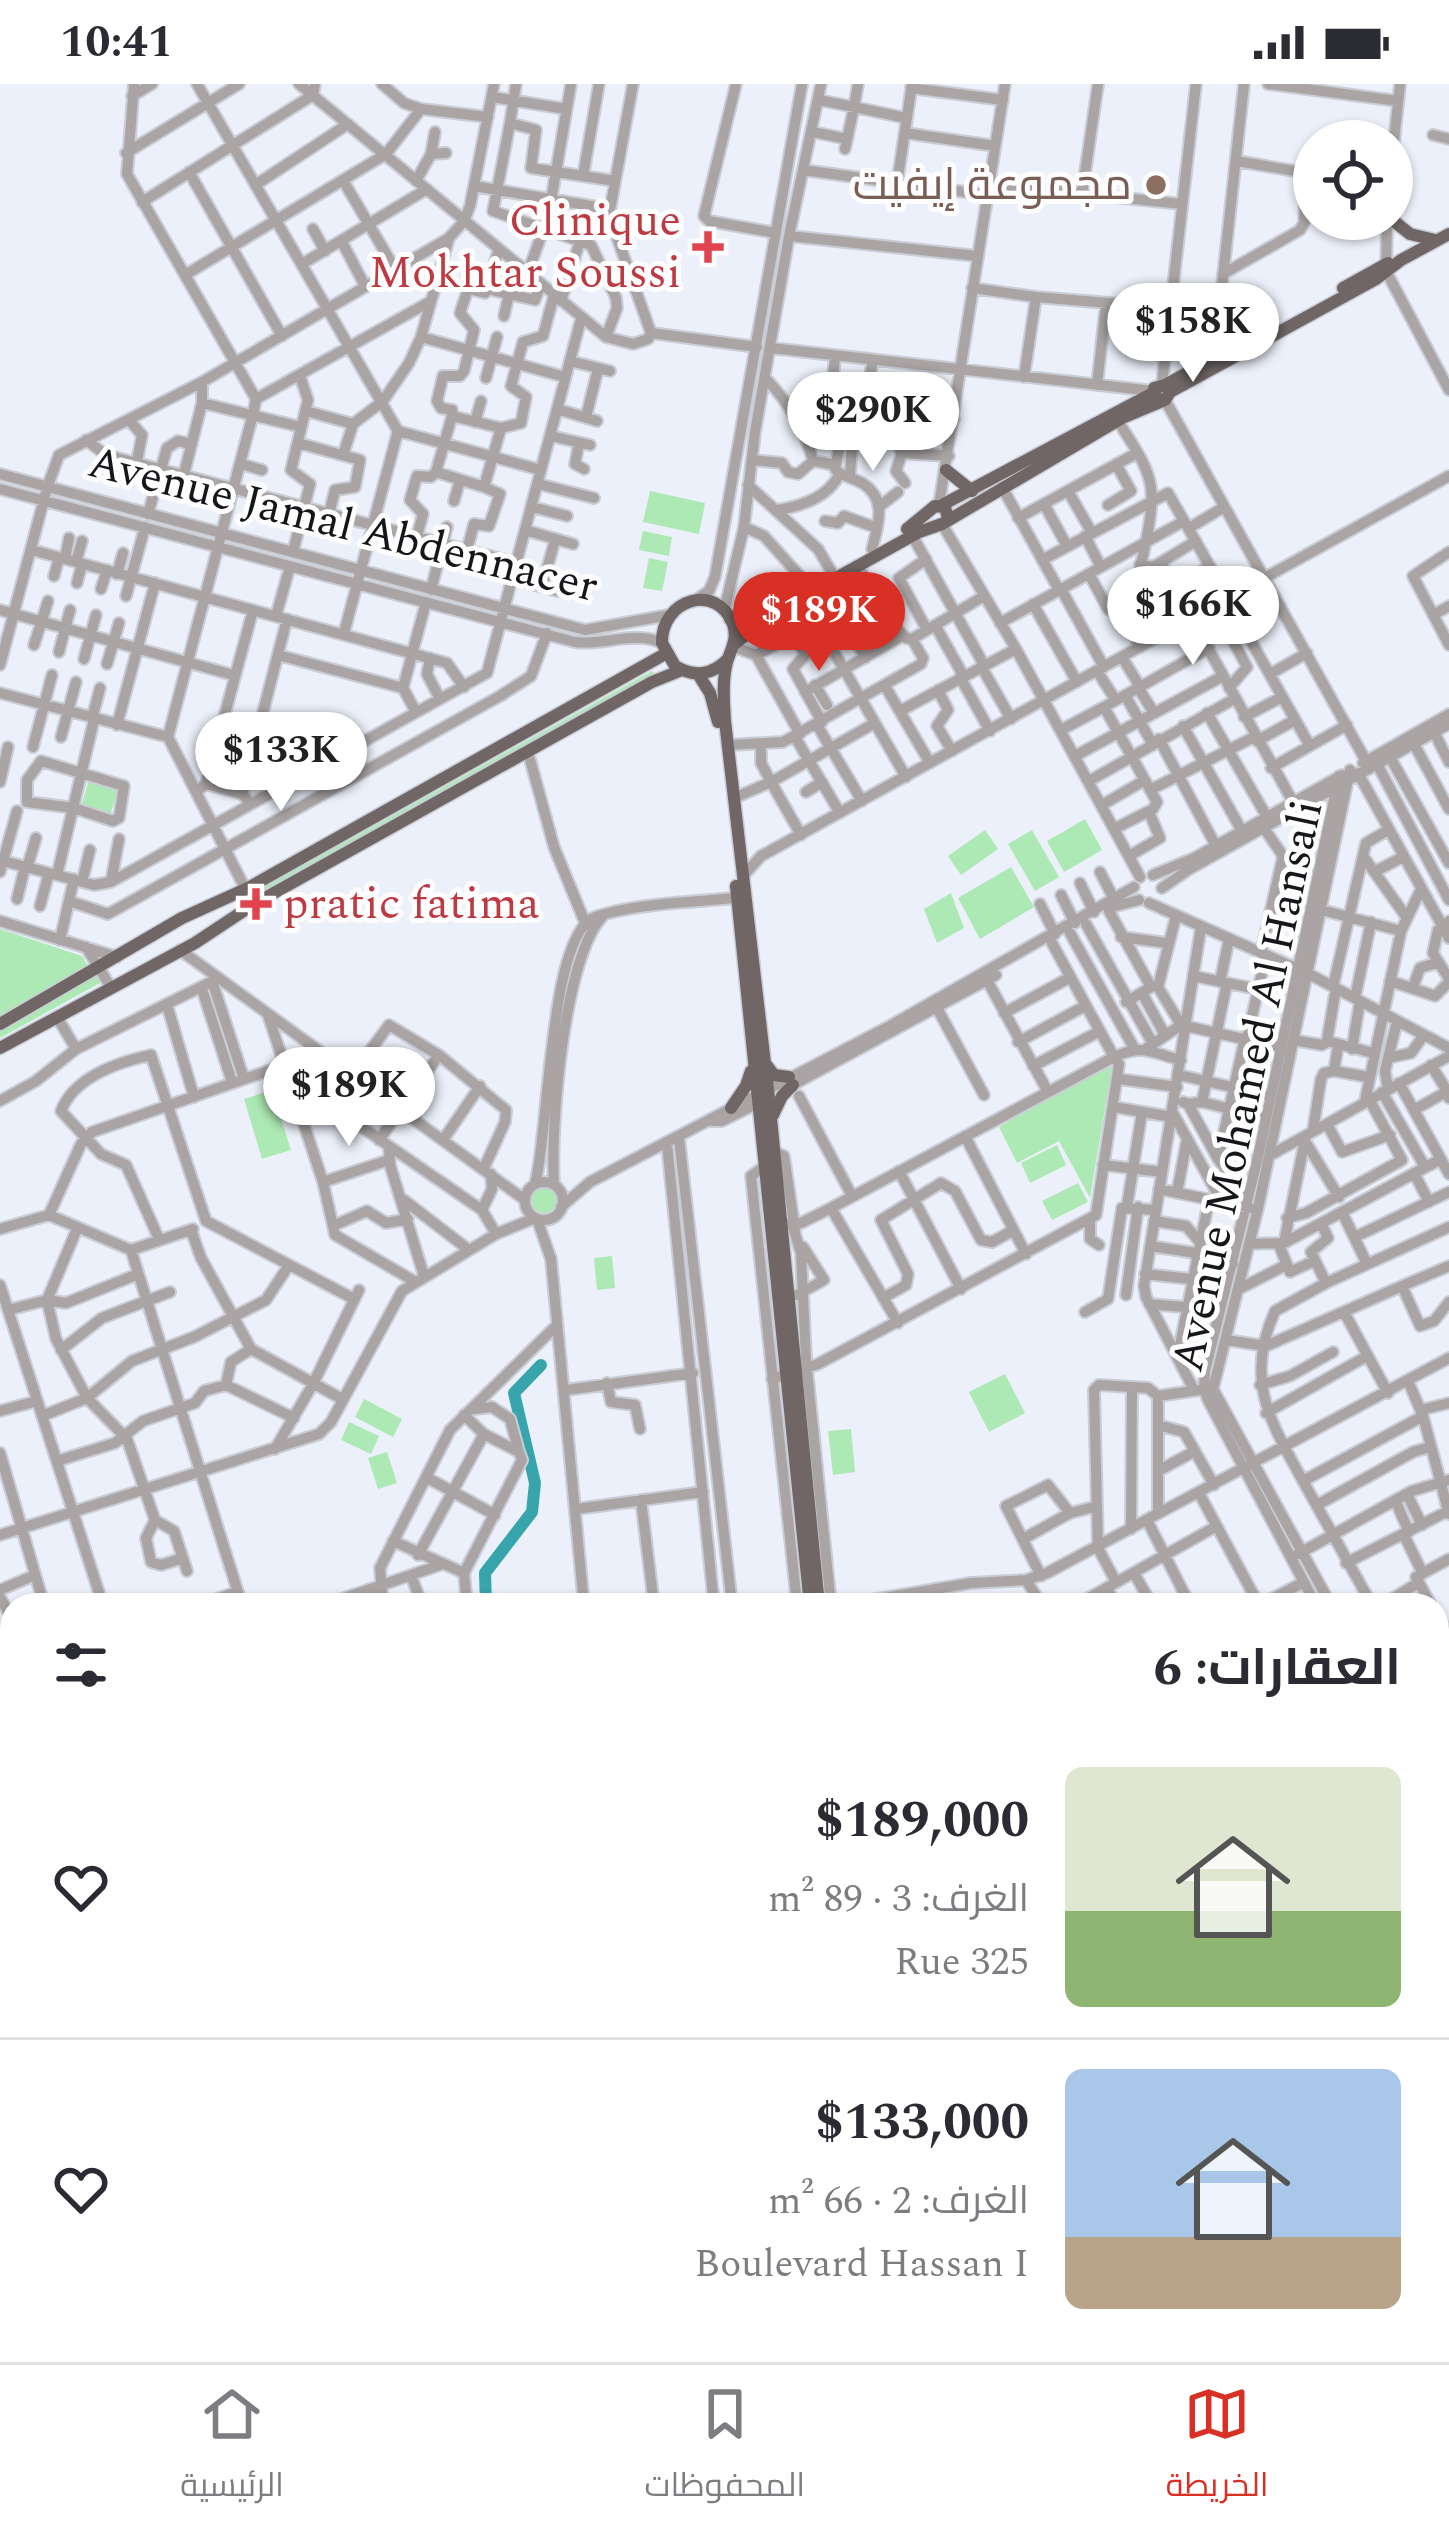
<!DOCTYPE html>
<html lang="ar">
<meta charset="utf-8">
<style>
body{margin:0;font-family:Spectral,Cairo,serif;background:#f2f2f3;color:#2b2b33;direction:rtl;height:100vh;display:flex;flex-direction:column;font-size:45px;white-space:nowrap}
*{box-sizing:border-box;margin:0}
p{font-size:39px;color:#7c7c81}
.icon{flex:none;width:66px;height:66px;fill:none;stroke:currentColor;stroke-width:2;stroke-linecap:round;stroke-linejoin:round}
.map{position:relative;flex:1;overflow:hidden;direction:ltr}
.details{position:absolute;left:0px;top:1509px;width:1449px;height:771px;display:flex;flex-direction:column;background:#fff;border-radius:36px 36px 0 0;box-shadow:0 3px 9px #0004;direction:rtl}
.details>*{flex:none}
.tools{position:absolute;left:1293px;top:36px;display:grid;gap:24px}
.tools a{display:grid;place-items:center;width:120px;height:120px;border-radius:50%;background:#fff;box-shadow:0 3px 9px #0004;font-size:60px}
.price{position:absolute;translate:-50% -102px;padding:0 27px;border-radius:42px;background:#fff;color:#222;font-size:39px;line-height:78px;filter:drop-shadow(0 3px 6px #0008)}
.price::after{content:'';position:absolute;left:50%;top:72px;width:36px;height:27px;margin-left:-18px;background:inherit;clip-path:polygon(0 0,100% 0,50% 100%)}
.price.active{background:#d93025;color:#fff}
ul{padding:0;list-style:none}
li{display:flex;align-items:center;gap:36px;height:300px;padding:0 48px}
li+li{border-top:3px solid #e1e1e2}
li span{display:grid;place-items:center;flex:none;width:336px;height:240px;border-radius:18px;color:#555}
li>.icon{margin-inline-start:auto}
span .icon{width:144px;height:144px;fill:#fffc;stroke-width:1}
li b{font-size:51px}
h2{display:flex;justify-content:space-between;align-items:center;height:144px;padding:0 48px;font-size:51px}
.status{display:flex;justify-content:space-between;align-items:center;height:84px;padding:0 60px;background:#fff;direction:ltr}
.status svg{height:33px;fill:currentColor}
.dock{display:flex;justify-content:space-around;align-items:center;height:168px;border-top:3px solid #e1e1e2;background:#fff;font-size:33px;color:#7c7c81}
.dock a{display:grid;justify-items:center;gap:6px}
.dock .active{color:#d93025}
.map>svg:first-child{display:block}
.green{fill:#ade9b4}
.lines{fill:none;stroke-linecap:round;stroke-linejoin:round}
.stream{stroke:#37a5ab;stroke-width:3}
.river{stroke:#37a5ab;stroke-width:12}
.minor-casing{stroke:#c9cdd6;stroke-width:14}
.major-casing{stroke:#c9cdd6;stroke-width:15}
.highway-casing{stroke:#c9cdd6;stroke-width:18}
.minor{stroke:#aaa5a4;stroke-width:10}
.major{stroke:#706666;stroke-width:12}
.highway{stroke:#5b5050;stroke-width:15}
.education-dot{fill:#8d6e63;stroke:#fdfdfd;stroke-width:4.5}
.health-dot{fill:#e0444e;stroke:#fdfdfd;stroke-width:4.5}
.labels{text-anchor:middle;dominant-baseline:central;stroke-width:10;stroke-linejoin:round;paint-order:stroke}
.education-label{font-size:45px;fill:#785e54;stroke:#fdfdfd;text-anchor:end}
.health-label{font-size:45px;fill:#be3a42;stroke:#fdfdfd;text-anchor:end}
.street-label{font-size:45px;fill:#141619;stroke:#fdfdfd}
</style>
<div class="status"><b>10:41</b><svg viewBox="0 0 49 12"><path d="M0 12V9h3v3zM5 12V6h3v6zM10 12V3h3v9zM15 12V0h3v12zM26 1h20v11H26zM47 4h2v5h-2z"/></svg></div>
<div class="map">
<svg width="1449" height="2278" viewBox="0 0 1449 2278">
<rect width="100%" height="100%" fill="#ecf0fa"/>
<path class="green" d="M650 407 705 419 699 450 643 438Z
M643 447 672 453 669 472 639 466Z
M649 474 668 478 662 507 643 504Z
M652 587 656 591 260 812 257 807Z
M89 696 118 705 110 732 81 723Z
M1085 735 1102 766 1064 788 1047 757Z
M985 746 998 765 961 791 948 772Z
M1032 746 1059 793 1035 807 1008 760Z
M1011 783 1034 823 980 855 958 814Z
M951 809 964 844 937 859 924 825Z
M0 845 82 872 88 882 0 933Z
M97 891 100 899 0 954V946Z
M1109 980 1112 982 1090 1114 1059 1057 1017 1079 999 1043Z
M272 1006 291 1066 262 1075 244 1015Z
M1057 1061 1066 1081 1030 1099 1021 1079Z
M1078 1099 1088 1118 1052 1136 1042 1117Z
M531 1116a13 13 0 1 1 26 0a13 13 0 1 1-26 0Z
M612 1172 615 1204 597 1206 594 1174Z
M1005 1290 1025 1329 989 1348 969 1308Z
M364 1315 402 1335 393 1353 355 1333Z
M349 1338 379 1352 371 1370 341 1356Z
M851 1345 855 1388 833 1391 828 1347Z
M387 1368 397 1399 378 1405 368 1374Z"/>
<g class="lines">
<path class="stream" d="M676 2278 677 2268"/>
<path class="river" d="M486 1521 485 1489 532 1428 535 1399 514 1309 541 1281"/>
<g class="minor-casing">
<path id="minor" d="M197 0 398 347 344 549
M299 0 606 253 633 260 648 255 651 249
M382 0 404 19 421 25
M516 0 510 39 536 46 531 84 615 97
M633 0 609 131 651 249 757 263
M736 0 704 132 709 137 776 149
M858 0 854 23 906 34
M1268 0 1398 17
M911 4 1003 16
M132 12 152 0
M492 13 566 25
M819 16 854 23 845 65
M510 39 493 127 591 161 616 214 617 224 606 253
M813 48 847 55
M905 49 995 62
M1433 51 1449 55
M126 69 239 0
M431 70 435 48
M1392 76 1400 0
M803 86 987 111
M189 88 282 252
M583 92 599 0
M416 97 431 70 446 69
M344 98 395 185
M257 100 348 40
M897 100 912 0
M989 100 1182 120
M474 102 609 125
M1082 110 1098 0
M551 117 571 0
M142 118 313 11 315 0
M1387 135 1386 187 1449 306
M313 145 325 167
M789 152 977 172
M342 158 365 202
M302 180 427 105
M528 188 544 144
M1223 190 1300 146 1304 139 1306 89 1237 77
M185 191 386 70 421 25 488 33
M972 204 1036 213 1024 293
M487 205 535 216 541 200
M501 207 518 180
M1036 213 1169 224
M561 217 580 157
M504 232 509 210
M421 253 565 293
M771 264 1153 307
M835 272 832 304 823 326 832 350 841 355
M1214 275 1244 0
M570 277 610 287
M486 294 497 253
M766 295C787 316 807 349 813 377L835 381
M202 298V319L301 343
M1162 300 1196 0
M1097 301 1106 220
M256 315 431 217
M1165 316 1366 677
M557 325 597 337
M306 327 353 340
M452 332V326L441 324 437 317 443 292H460L464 287 474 246 460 229 468 205 485 209 499 165
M586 333 598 285
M864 334 886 341 902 369 949 372
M130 337 142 351 137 377
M1118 337C1130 357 1148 380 1151 404 1155 431 1136 508 1124 533L1140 563
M475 338 481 317
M886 341 892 325 912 324 917 335H954
M398 347 541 386
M551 352 590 361
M86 356 106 371 517 479
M298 359 360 376 355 403 335 406 329 430
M579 359 575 380 584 385
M902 369 896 387 905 399
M343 371 353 340 383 317 409 279 421 253 449 154
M752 376 782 379 788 388 798 390 813 377
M241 380 262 386
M436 388 452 332 501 344
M0 390 585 546 669 531
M184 390 202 319
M850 394 852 356
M538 400 594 414
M748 401 818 465 831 487
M1002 403 1059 506
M0 405 575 558C604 562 634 546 662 559
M1068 407 1092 449
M454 417 460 396
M1044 420 1067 462
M939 421 1005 0
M1108 421 1131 407 1116 380
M880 422 898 408
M532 423 567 432
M778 426C802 422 828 413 839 391
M148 430 167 364 178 357 192 360
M1018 434 1137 369
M825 437 838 439 844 432 877 444
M942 440 1016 565 1140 793
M744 443 764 452 807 500
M1189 444 1224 423
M525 446 573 460
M912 451 984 581
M417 452 423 430 410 416 417 392 431 393 436 388 484 403
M1085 452 1101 483
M872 465C878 441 888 415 862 399 851 393 843 393 835 385L841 355 858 354 873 276
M32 466 447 579 464 603
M467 466 474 440 489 442 500 410 484 403 501 344 521 339 526 313 511 302 523 258 543 252 554 211
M293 468 310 400 291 386 308 316 300 292
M1449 468 1413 492 1449 561
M65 475 69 454
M926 475 899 494 927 546
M1042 476 1168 409 1228 514
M76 478 82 457
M1161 479 1293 718
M1140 480 1153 483 1196 457
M858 481 884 532 906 554 912 555 984 512
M117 490 123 469
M1089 490 1108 525 1124 533 1210 482
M54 492 59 474
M513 495 558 507
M77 499 82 480
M542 503 555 456
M101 505 107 486
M1061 505 1104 583
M431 506 447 443
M126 512 145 443
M697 515 709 507 715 493 802 0
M1227 515 1243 543 1280 522
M1033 520 1077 598
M1214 521 1247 583 1229 604
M0 526 233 591
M724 527 744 443 755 348 789 152 821 0
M842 528 865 574
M1433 531 1449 522
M276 532 290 482
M1000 539 1184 437
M818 540 906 693
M935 541 963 591
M1243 543 1310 662
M795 551 805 571 793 585 822 638
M853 551 884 532
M34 561 48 517
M734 563 756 571 873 511
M59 568 70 526
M278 571 403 604
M756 571 800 650
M1122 573 1139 601
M430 574 427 590 440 615
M84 575 96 531
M107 580 119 539
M0 581 47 404 59 371 202 298 449 154 464 137 470 122 494 0
M981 582 1011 635
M1097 587 1115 615
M1270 590 1307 569
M960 593 990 647
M815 601 827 621
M885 602 930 679
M1137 602 1154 629
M938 606 948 626 937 642 952 667
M805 608 902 552
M0 609 168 653 253 330 256 315 127 90 134 0
M1125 611 1152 659
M900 627 1016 565
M416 628 403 604 426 518
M1207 629 1267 733
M1244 633 1282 613
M92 635 100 604
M117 641 155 499
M817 641 862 717
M1183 642 1242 747
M1061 646 1104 623
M1434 648 1449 678
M61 653 76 598
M168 653 249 812
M795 653 840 729
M1159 655 1216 762
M1257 657 1295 636
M1414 660 1449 725
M728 661 783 658 921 580 923 574 912 555
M761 661V679L771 698 875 639
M33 663 52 591
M528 668 554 763 586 841
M1075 672 1223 592
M1390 673 1449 779
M41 677 124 702 119 734 113 737 74 724 27 718V696Z
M1363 679 1449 630
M1377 680 1449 816
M1271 684 1347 641
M1358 689 1449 854
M1089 697 1234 615
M0 698 8 663
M206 700 242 710
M198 706 206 700 253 526
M1150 706 1254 653
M806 708 822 698
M734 714 771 698 801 751
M251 720 242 710 287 535
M1102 721 1145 696
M1114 745 1153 725 1157 718 1104 623 1209 564
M1388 746 1366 759 1363 772 1407 834
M1129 772 1160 754 1149 728
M0 776 94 801 111 798 487 589 581 235
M27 784 36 754
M0 788 17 727
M1100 788 1115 817
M1374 788 1403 773
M57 791 94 636
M1153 791 1194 774 1342 691
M743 792 761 772 1449 392
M82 798 90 766
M111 798 119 755
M1080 799 1094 828
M1162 804 1188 786 1449 640
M1061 811 1075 839
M17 815 25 783
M69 817 108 830 500 612 531 592 547 549
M1149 819 1309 890 1449 964
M1040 820 1055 850
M40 822 49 789
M1116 822 1139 816
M1322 826 1401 847
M1109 827 1151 903 1126 918
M1176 832 1158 903 1181 941
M0 837 117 873
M1449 837 1438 846 1433 869 1449 895
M1086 840 1153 960
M1070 849 1134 964
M1121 853 1167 859
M60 856 74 795
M1052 859 1114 973C1144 959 1151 969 1181 976
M86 863 110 902
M180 866 525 1116
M1261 869 1283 772 1264 744
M1193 892 1257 905
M987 896 1048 1008
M1390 897 1435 912 1449 898
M1220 898 1229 855
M213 900 244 995
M1333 903 1363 772
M1413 903 1420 884 1436 879
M1336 904 1327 957 1373 969
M202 905 232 998
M1142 909 1165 951
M1355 914 1371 838
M167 921 194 1013
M937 924 984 1011
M1004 929 1069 894
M268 931 323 1098 335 1151 414 1197
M57 933 76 965
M1245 954 1218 1075 1248 1114
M1247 954 1266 871
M1293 956 1322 961 1327 958
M1018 958 1085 922
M1147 964 1181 941 1284 964
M1352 965 1360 917
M1388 974 1411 969 1424 951
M1431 981 1449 1010
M1033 982 1100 947
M1334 987 1368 993
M286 991 482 1126 496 1150
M352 991 389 941 439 971 506 1026 505 1038 484 1084
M1179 991 1271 1012
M1119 995 1177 1003
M1399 999 1449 1090
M785 1005 996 891
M1388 1005 1385 987 1397 937
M1382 1008 1425 1083
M799 1012 852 1112
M0 1017 36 997 76 965 217 895
M1365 1017 1401 847 1421 805
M1183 1018 1188 1020 1218 1075
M1202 1018 1227 899
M1188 1020 1202 1018 1266 1034
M1114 1023 1172 1033
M1414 1026 1446 1008 1449 1014
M1174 1031 1222 1118
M712 1037H722L764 1016
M1327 1040 1342 1068 1390 1051
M1313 1046 1321 995 1324 989 1334 987 1338 962
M965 1052 1026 1170
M679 1054 732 1521
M379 1056 439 971
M443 1056 480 1002
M1305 1057 1339 1113
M667 1060 714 1521
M389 1063 390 1081 424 1192
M773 1067 784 1072 795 1146
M1269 1072 1449 972
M1103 1081 1162 1088
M765 1082 751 1092 797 1519
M899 1087 961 1205
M1414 1089 1429 1118
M323 1098 389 1076
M525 1117a19 19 0 1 1 38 0a19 19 0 1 1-38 0Z
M535 1100C549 1052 549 849 595 833 640 818 694 819 742 813
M554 1100C550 1044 564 871 603 832
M1159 1105 1250 1124
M1177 1109 1187 1055
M404 1116 469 1166
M1127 1122 1142 1028
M561 1123 590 1098 888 943 1134 803
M831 1124 898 1239
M482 1126 492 1105 491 1090
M1342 1128 1367 1180
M49 1131 81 1060 92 1048 282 982
M1287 1134 1306 1129 1402 1076 1369 1015
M537 1135 551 1175 584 1521
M1090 1137V1155L1099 1161
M1154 1137 1186 1142 1199 1157
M1321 1139 1328 1154 1311 1168 1326 1199
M792 1140 801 1169 806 1276 831 1521
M335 1141 367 1127 386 1139 408 1135
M0 1145 49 1131 131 1166 193 1145
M191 1146 201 1174 251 1265 342 1315
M1355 1153 1449 1108
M159 1155 126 1081 101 1070 61 1027C74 993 119 978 151 971L206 1137 354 1215
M1284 1159 1305 1056
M1250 1160 1284 1159 1441 1075
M1279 1161 1290 1188 1314 1177
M1150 1162 1196 1169
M131 1166 242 1521
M1196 1173 1233 1180
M1449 1182 1402 1202 1420 1242 1434 1237 1449 1218
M138 1190 66 1219 47 1216 56 1255 87 1314 127 1355 155 1436 146 1454 151 1478 161 1481 183 1474
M1145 1190 1191 1195
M0 1201 103 1521
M1239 1205 1286 1181
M797 1211 824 1196 803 1163
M1126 1211 1138 1123
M883 1214 906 1201 908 1190 881 1136 941 1099 955 1107 981 1156 992 1158 1012 1147
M1149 1220 1184 1223
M8 1226 47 1216 77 1145
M1085 1228 1108 1215 1122 1124 1156 1126
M1344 1228 1388 1309
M1226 1256 1266 1262 1402 1202
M61 1266 102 1234 170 1208
M1178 1271 1209 1116
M772 1295 818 1280 1096 1131 1119 980 1114 973 831 1124 801 1139 780 1140
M1408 1297 1423 1332 1449 1430
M607 1299 611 1318 635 1321 640 1345
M226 1301 231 1278 251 1265
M1260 1301 1290 1292 1333 1268
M566 1306 693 1289
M1194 1306 1146 1213 1144 1202 1201 843
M1158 1312V1429
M474 1325 492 1323 510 1335 519 1368
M1421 1326 1449 1319
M0 1327 37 1317
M1266 1329 1367 1272
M464 1331 484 1350 519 1368 522 1376 464 1489 467 1521
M42 1332 87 1314 132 1277 194 1253 266 1216 289 1181
M1158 1341 1184 1348 1214 1401
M275 1365 313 1300 359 1206
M0 1369 44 1521
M57 1377 115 1359 143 1337 195 1319 204 1307 226 1301 294 1334
M1158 1387 1195 1367
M426 1393 495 1431
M1303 1397C1270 1337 1244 1296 1275 1227L1326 1199 1449 1143
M1199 1409 1259 1521
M1407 1410 1422 1441
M641 1416 654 1521
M1395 1416 1409 1448
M1317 1421 1413 1368 1430 1363
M576 1425 703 1408
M155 1436 174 1447 187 1487
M1147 1436 1190 1521
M1131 1445 1132 1303
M0 1451 319 1350 331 1338 402 1207 496 1150 535 1134
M1404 1451 1422 1488
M1023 1455 1070 1429 1094 1423
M393 1457 464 1489
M1298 1470 1412 1407 1449 1396
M418 1471 484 1350
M1346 1479 1448 1427
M1134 1489 1152 1521
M411 1491 422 1521
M1041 1492 1006 1422 1048 1401 1070 1429
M1026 1496 1042 1521
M1116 1498 1098 1464 1094 1306 1099 1301 1148 1304 1158 1312 1199 1306
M1107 1504 1116 1521
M0 1506 35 1491
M0 1513 12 1535
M199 1521 237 1508
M324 1521 440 1481
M383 1521 380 1484 450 1346 557 1241
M774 1521 801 1518
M843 1521 971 1499 1026 1496 1047 1489 1449 1274
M1076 1521 1215 1443
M1260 1521 1304 1498
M1316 1521 1209 1318 1204 1306 1205 1287 1258 1073 1339 692
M1331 1521 1213 1305 1258 1124 1350 686
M1372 1521 1303 1397 1423 1332
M1382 1521 1418 1499
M1431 1521 1416 1493 1449 1475
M1437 1530 1449 1553
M0 1557 12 1550
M1437 1576 1449 1571
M1437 1602 1448 1624 1437 1629
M0 1603 12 1625
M1437 1647 1449 1669
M0 1673 12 1667
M1437 1681 1449 1674
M0 1694 12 1716
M1437 1720 1449 1714
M1437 1747 1449 1770
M0 1751 12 1744
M1437 1792 1449 1786
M0 1816 12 1809
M1437 1830 1449 1822
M0 1847 12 1848
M1437 1859 1445 1872
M0 1909 12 1930
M0 1988 12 1984
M0 2158 12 2165
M0 2230 12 2215
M1437 2238 1449 2231
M213 2268 216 2278
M1367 2278 1384 2268"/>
</g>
<g class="major-casing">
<path id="major" d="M1391 135 1410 150 1435 156
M1343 204 1388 179
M1165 301 1272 243
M1170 308 1376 195 1401 176 1449 150
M946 386 972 407
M942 421 1153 309
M907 445 935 422 945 423 948 434
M730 535 753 529 810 498
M735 560 766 533 919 448 942 440 1122 334 1165 316 1170 308 1165 301 1154 304 1157 316
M728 575C712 591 695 594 675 582L662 559C661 515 717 498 733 540 738 555 731 565 727 578 722 597 724 618 725 637L769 1014 819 1521
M698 590 710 609 718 638
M736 802 810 1521
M0 940 182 834 248 804 665 570
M0 964 195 859 254 820 652 598 682 586
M765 979 774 991 789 993
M731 1024 746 1002 751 987
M773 1031 782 1012 793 1001
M1121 2268 1133 2278
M1148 2268 1160 2278"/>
</g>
<g class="highway-casing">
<path id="highway" d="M1437 1946 1449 1939
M1437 1960 1449 1954
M794 2276 840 2268
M505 2278 635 2268
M699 2278 803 2268"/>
</g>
<use href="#minor" class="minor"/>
<use href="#major" class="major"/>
<use href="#highway" class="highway"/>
</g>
<circle class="education-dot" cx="1156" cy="101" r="12"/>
<g class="health-dot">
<path d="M702 145h12v12h12v12h-12v12h-12v-12h-12v-12h12z"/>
<path d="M250 802h12v12h12v12h-12v12h-12v-12h-12v-12h12z"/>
</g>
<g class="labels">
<g class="education-label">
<text x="1132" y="101">مجموعة إيفيت</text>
</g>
<g class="health-label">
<text x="681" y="137">Clinique<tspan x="681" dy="52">Mokhtar Soussi</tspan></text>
<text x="283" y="820" text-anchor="start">pratic fatima</text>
</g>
<g class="street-label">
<text transform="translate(343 441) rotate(14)">Avenue Jamal Abdennacer</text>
<text transform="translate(1248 1002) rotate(-78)">Avenue Mohamed Al Hansali</text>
</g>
</g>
</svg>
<div class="tools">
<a><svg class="icon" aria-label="locate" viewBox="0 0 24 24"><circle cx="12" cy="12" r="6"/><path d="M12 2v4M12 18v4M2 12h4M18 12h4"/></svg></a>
</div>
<b class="price" style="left:1193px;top:301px">$158K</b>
<b class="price" style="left:873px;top:390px">$290K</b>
<b class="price" style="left:1193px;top:584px">$166K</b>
<b class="price active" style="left:819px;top:590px">$189K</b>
<b class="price" style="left:281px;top:730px">$133K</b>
<b class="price" style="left:349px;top:1065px">$189K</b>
<section class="details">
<h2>العقارات: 6<svg class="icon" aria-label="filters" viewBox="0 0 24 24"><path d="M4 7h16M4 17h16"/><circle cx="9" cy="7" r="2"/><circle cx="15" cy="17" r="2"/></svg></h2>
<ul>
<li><span style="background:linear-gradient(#dfe7d0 60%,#8fb573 0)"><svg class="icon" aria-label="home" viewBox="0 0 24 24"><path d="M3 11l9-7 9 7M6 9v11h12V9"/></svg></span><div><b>$189,000</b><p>الغرف: 3 · 89 m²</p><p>Rue 325</p></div><svg class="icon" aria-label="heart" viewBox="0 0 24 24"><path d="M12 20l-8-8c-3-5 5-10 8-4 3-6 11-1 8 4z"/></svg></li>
<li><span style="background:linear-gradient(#a9c7e8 70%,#b9a48a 0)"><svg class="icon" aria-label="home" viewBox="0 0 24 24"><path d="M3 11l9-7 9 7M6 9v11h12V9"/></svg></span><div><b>$133,000</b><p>الغرف: 2 · 66 m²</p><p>Boulevard Hassan I</p></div><svg class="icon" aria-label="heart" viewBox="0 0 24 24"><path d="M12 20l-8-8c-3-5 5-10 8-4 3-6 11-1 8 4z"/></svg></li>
</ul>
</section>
</div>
<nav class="dock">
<a class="active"><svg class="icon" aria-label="map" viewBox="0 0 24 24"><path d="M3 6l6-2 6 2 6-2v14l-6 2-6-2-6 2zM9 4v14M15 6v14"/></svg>الخريطة</a>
<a><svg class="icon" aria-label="saved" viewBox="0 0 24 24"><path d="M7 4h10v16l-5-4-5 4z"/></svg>المحفوظات</a>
<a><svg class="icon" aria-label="home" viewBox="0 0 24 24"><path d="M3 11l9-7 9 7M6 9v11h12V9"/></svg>الرئيسية</a>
</nav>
